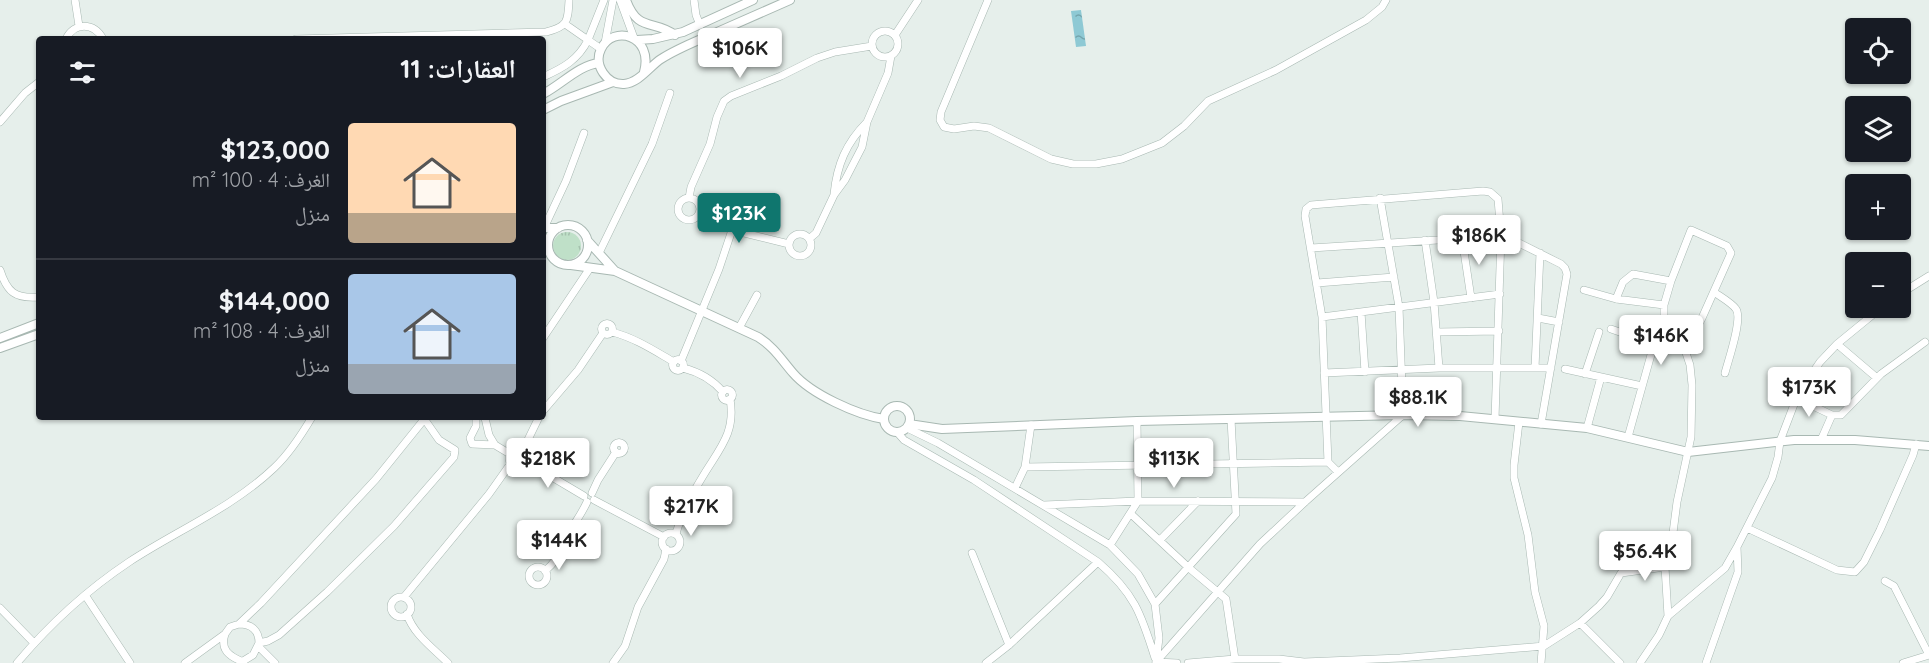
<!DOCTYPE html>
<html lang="ar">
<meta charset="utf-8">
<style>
body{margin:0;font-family:Quicksand,"Noto Naskh Arabic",sans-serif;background:#242831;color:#f1f3f6;direction:rtl;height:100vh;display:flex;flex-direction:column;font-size:22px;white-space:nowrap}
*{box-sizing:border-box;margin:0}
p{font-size:20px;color:#9ea1a6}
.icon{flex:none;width:33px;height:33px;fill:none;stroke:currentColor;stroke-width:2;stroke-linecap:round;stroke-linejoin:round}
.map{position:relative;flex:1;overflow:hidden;direction:ltr}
.details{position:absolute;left:36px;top:36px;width:510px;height:384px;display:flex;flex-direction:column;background:#171b24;border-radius:6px;box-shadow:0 2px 4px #0004;direction:rtl}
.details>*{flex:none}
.controls{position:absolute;left:1845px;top:18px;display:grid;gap:12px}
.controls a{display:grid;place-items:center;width:66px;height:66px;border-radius:6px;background:#171b24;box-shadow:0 2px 4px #0004;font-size:30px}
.price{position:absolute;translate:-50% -51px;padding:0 14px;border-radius:6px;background:#fff;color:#222;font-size:20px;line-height:39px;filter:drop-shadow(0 2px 3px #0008)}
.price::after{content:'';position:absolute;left:50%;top:36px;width:18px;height:14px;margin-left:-9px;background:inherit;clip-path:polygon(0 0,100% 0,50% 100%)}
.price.selected{background:#0f766e;color:#fff}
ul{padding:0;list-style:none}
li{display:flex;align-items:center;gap:18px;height:150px;padding:0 30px}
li+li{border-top:2px solid #363941}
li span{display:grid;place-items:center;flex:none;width:168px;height:120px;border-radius:6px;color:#555}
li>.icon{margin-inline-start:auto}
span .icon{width:72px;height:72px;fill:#fffc;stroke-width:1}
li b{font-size:26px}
h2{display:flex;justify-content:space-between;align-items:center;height:72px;padding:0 30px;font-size:26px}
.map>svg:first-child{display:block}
.grass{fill:url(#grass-tufts)}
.water{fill:url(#water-ripples)}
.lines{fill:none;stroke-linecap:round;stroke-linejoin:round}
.minor-casing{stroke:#a8b8b2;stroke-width:8}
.tertiary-casing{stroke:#a8b8b2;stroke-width:10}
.minor{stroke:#fff;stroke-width:7}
.tertiary{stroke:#fff;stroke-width:8}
</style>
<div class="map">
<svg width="1929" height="663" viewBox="0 0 1929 663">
<defs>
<pattern id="grass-tufts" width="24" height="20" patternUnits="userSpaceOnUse" patternTransform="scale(1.5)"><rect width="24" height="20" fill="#bfe0c8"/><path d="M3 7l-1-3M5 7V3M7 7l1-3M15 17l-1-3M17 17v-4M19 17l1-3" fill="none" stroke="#a4c1ad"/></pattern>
<pattern id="water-ripples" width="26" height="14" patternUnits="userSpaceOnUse" patternTransform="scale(1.5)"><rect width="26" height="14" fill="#8ec9d4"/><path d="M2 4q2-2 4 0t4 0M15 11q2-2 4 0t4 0" fill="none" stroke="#74a5ad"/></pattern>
</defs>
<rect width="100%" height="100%" fill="#e6efeb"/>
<path class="grass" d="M553 246a14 14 0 1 1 28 0a14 14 0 1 1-28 0Z"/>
<path class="water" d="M1081 10 1086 46 1076 47 1071 11Z"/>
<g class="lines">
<g class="minor-casing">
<path id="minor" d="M75 0 79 26
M620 0 634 38
M694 0 696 15 700 25
M988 0 941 112 940 120 944 127 954 129 974 126 989 128 1051 159 1073 164H1096L1122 159 1162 143 1184 126 1208 101 1276 70 1366 20 1382 7 1386 0
M565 24 588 40 604 0
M872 44a13 13 0 1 1 26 0a13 13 0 1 1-26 0Z
M895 35 918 0
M66 39C74 22 94 22 103 39
M296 39 546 32C568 27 568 21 569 0
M605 43 613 0
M543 77C563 68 578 60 588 40L601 49
M0 122 25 93 39 82
M834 194C837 165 846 143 867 122
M678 209a11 11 0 1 1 22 0a11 11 0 1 1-22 0Z
M689 198 691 187 710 144 717 117 724 101 731 96 781 76 817 58 835 52 872 46
M699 215 732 230 789 244
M544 228 566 181 584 133
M789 245a11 11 0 1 1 22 0a11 11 0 1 1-22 0Z
M1462 238 1471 298
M809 239 816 233 834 195 845 180 862 147 867 122 888 73 891 56
M1425 240 1434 302 1439 368
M1311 248 1501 236 1509 238 1561 264 1565 268 1567 274 1541 424
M599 253 652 144 670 93
M0 270C7 292 15 299 39 297
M1317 283 1394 277
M1584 290 1616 299 1664 305
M1714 292C1721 297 1732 303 1736 309 1743 319 1728 361 1725 373
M1900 294 1929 276
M1616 299 1623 282 1633 274 1671 281
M1361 312 1365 372
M1322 317 1500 294
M1538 318 1559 322
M601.5 329a5.5 5.5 0 1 1 11 0a5.5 5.5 0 1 1-11 0Z
M739 328 757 295
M1611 329 1654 344
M612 332C635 338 653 350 674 362
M1437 332 1499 331
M543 338 590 268
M1837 344 1877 378
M672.5 365a5.5 5.5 0 1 1 11 0a5.5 5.5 0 1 1-11 0Z
M681 361 719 269 732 230
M683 368C699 372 712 379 723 392
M1535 368 1540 253
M1565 369 1642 386
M1324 373 1439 368H1551
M1585 374 1599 332
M721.5 395a5.5 5.5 0 1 1 11 0a5.5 5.5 0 1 1-11 0Z
M1796 398 1832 415
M543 411 578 370 603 333
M476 417V426L470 438 472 444 495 445 510 454
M485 418 489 435 495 445
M1519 422 1514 465V478L1528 535 1535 592 1544 626 1541 663
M907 428 938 443 1110 545 1138 574 1155 604 1159 638 1156 662
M1587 428 1601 377
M897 432 904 440 974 480 1098 562C1134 593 1141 613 1155 658
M1628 437 1654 344H1679
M1821 440 1832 415H1841L1881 374 1925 342
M613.5 448a5.5 5.5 0 1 1 11 0a5.5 5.5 0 1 1-11 0Z
M509 458a8 8 0 1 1 16 0a8 8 0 1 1-16 0Z
M522 452 539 417
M525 461 584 496
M1025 467 1328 462
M1338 472 1328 462 1322 317 1305 216 1306 209 1311 205 1483 191 1490 192 1498 199 1501 236 1495 419
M1015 488 1025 467 1031 425
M592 493 598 480 616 452
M594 500 664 537
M1044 505 1138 501 1305 502
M1131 514 1189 568 1226 599 1235 659
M1747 528 1837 570 1855 572 1864 562 1880 530 1913 455 1916 444
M662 542a9 9 0 1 1 18 0a9 9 0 1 1-18 0Z
M676 534C681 514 692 494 703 476 719 449 736 433 730 399
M1160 540 1198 501
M1110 545 1138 501 1137 421
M972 553 1009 645
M529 576a9 9 0 1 1 18 0a9 9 0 1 1-18 0Z
M545 571C562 557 559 547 570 531 576 521 582 513 587 502
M1885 581 1894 586 1929 655 1903 663
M85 595 130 663
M391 607a10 10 0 1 1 20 0a10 10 0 1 1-20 0Z
M404 597 489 494 511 463
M1155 604 1236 514 1231 419
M0 608 34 643
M407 614C413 634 434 649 448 663
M1668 616 1665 567 1670 556 1677 502 1691 437 1692 385 1690 365 1685 350 1675 340 1668 331 1664 318V305L1671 281 1691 230 1727 246 1731 253 1702 318 1685 350
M1580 623 1620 663
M239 624C251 624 259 630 259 643L253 655 240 663
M225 634C220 650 229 656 243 662
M259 643 268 641 279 635 327 592 394 526 454 457 455 450 439 440 425 420
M259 647 275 663
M1156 662 1260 544 1305 502 1403 415 1399 307 1380 198
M1156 662 1177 663
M17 663C49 625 87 590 129 562 176 531 232 508 274 468 289 454 302 434 312 417
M185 663 225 634 230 627 239 624 261 603 376 479 426 417
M613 663 625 646 638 607 664 559 666 549
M986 663 1009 645 1098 562
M1188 663 1235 659H1279L1304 662 1400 658 1544 646 1580 623 1599 606 1607 597 1621 573 1665 567
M1640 663 1659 635 1668 616 1725 568 1737 547
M1706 663 1738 572 1737 547 1772 478 1778 457 1780 441 1798 394 1820 362 1837 344 1881 308"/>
</g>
<g class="tertiary-casing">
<path id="tertiary" d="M626 0C638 33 654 19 675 35
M637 40 653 39 683 32 753 0
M644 72C654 35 613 24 601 49 593 65 607 85 624 84 639 83 650 66 661 59 678 48 697 41 715 33 740 22 765 11 790 0
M543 94C561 85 579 65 599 63
M543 110 561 101 613 82
M548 245a20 20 0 1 1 40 0a20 20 0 1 1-40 0Z
M543 228H558
M587 240 615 271
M571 265 615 271 758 337C774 347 781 359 793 373 811 394 857 415 884 419
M0 338 39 323
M0 348 39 334
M884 419a13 13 0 1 1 26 0a13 13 0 1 1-26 0Z
M909 424 942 429 1137 421 1403 415 1460 416 1587 428 1688 452 1794 440H1855L1929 446"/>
</g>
<use href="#minor" class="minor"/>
<use href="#tertiary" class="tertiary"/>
</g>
</svg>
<div class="controls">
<a><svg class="icon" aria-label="locate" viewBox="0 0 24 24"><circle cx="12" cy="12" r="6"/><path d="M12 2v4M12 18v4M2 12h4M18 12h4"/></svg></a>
<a><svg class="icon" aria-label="layers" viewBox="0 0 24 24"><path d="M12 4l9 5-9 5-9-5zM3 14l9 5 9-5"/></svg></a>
<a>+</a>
<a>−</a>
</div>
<b class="price" style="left:740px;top:79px">$106K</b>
<b class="price selected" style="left:739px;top:244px">$123K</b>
<b class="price" style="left:1479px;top:266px">$186K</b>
<b class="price" style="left:1661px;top:366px">$146K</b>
<b class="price" style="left:1809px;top:418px">$173K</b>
<b class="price" style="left:1418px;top:428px">$88.1K</b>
<b class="price" style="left:548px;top:489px">$218K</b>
<b class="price" style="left:1174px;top:489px">$113K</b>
<b class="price" style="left:691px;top:537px">$217K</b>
<b class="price" style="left:559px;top:571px">$144K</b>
<b class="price" style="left:1645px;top:582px">$56.4K</b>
<section class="details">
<h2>العقارات: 11<svg class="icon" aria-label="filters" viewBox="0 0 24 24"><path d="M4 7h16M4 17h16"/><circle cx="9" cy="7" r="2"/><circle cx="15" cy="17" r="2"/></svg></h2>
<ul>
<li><span style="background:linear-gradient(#ffd9b3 75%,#b9a48a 0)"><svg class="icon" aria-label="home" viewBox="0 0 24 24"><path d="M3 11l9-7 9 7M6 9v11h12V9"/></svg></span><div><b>$123,000</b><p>الغرف: 4 · 100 m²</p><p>منزل</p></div></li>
<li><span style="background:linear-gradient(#a9c7e8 75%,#9aa5b1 0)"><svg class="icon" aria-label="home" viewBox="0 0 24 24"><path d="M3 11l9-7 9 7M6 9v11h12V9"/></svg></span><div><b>$144,000</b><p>الغرف: 4 · 108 m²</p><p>منزل</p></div></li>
</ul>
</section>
</div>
